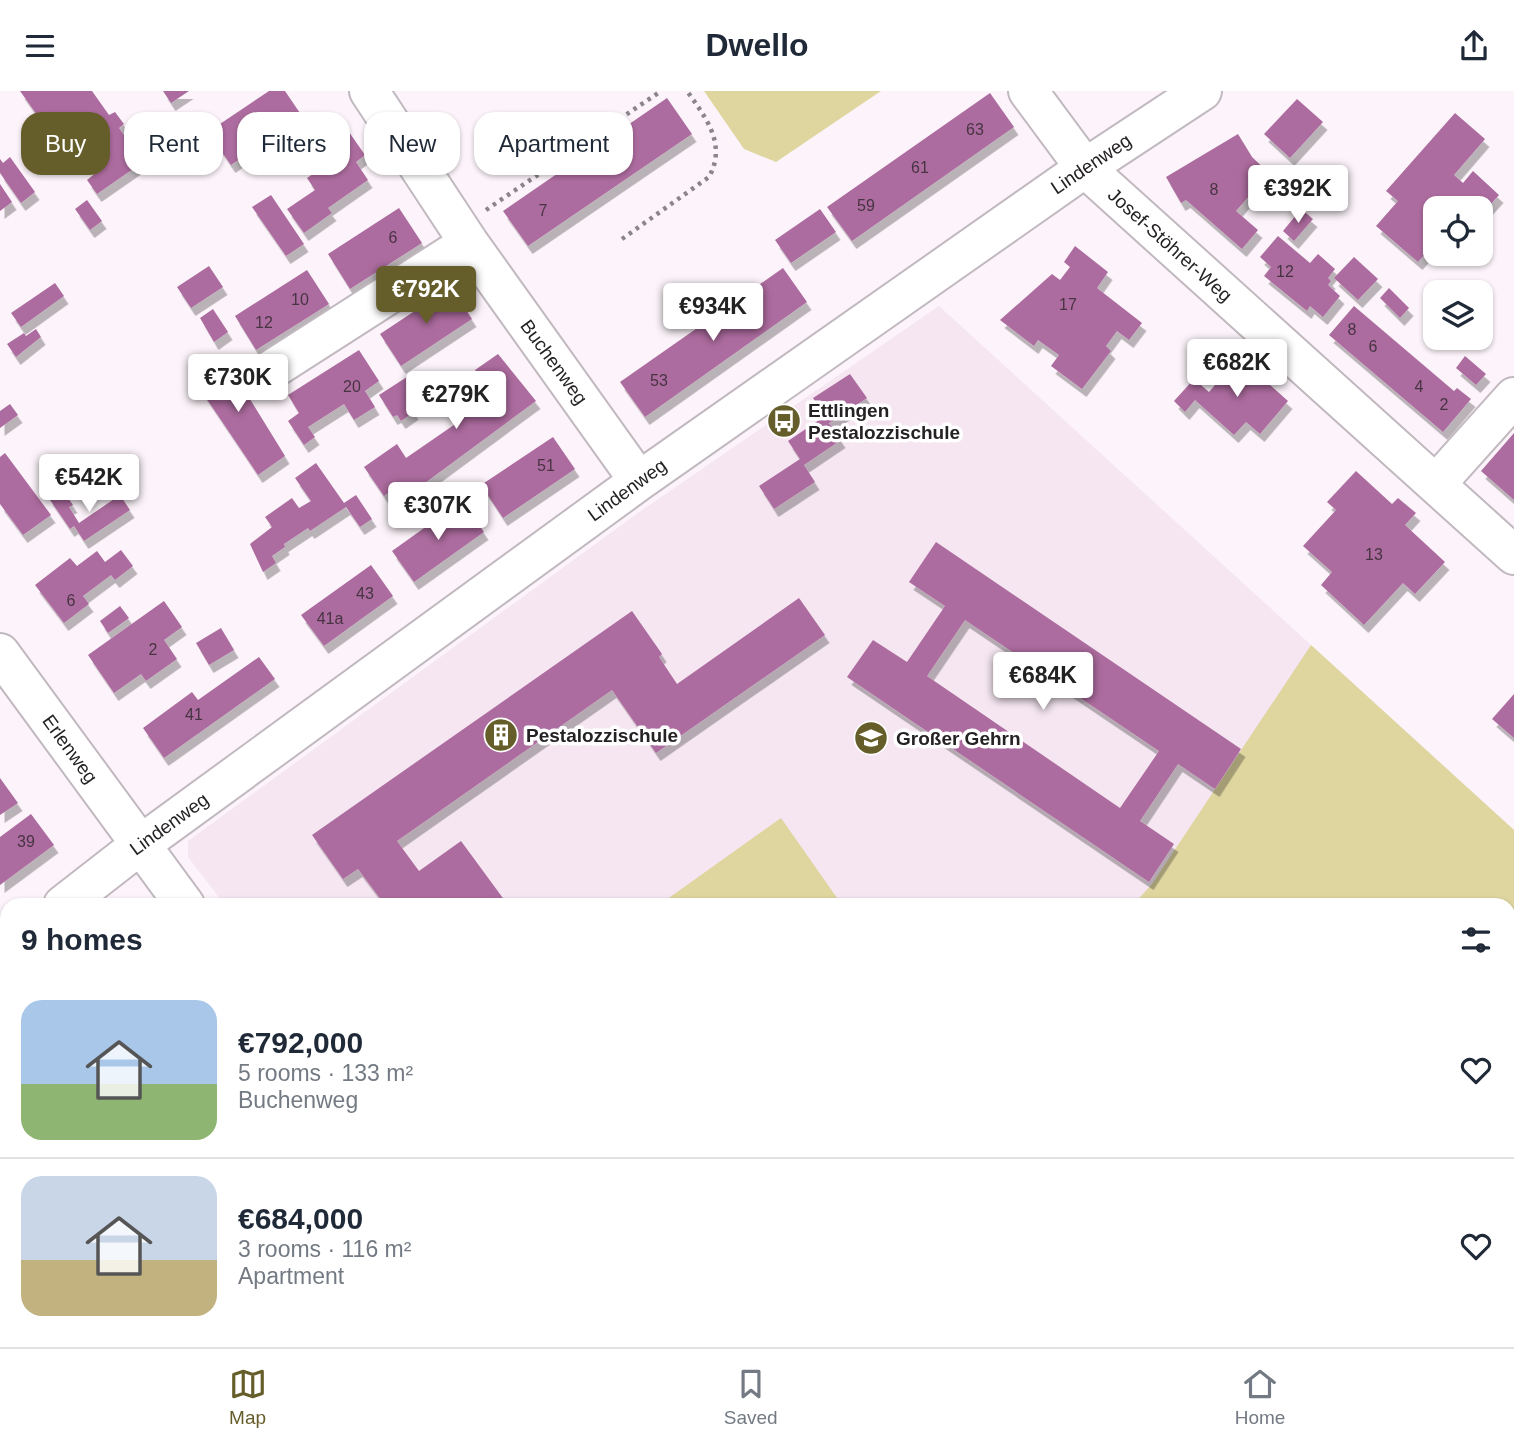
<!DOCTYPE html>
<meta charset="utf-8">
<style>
body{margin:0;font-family:Arial,sans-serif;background:#f2f2f3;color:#1f2937;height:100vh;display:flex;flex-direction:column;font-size:26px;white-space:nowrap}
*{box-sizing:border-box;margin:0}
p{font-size:23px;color:#747a83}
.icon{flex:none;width:38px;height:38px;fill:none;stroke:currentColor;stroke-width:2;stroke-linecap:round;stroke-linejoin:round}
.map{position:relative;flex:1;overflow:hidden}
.side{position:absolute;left:0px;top:807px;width:1516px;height:450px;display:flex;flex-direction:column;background:#fff;border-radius:21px 21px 0 0;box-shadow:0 2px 5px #0004}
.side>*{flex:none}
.hud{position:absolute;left:21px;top:21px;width:700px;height:63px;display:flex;gap:14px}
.controls{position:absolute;left:1423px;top:105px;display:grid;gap:14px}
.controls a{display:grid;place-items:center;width:70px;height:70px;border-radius:14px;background:#fff;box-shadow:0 2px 5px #0004;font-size:35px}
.price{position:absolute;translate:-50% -60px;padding:0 16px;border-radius:7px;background:#fff;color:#222;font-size:23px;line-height:46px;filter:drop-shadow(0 2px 4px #0008)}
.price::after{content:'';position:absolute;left:50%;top:42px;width:21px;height:16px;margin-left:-10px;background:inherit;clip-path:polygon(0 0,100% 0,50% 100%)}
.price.on{background:#665e2a;color:#fff}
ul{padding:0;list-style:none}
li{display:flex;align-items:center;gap:21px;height:175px;padding:0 21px}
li+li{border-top:2px solid #e0e1e3}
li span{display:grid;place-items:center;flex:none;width:196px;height:140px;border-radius:21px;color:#555}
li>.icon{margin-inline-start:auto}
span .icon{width:84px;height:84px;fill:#fffc;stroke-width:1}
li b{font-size:30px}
h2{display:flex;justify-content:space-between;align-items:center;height:84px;padding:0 21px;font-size:30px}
.chip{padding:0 24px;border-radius:21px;background:#fff;box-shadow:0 2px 5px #0004;font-size:24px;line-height:63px}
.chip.on{background:#665e2a;color:#fff}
header{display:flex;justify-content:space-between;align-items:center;height:91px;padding:0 21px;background:#fff;font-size:32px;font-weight:600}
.tab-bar{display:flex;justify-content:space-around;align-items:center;height:98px;border-top:2px solid #e0e1e3;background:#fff;font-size:19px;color:#747a83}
.tab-bar a{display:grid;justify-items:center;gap:4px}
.tab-bar .on{color:#665e2a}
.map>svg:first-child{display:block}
.built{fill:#f5e6f1}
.green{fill:#ded59f}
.building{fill:#ad6c9f;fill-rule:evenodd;filter:url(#shadow)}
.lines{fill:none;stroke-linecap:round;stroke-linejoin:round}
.minor-casing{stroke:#c1b9bf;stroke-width:42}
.path{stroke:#8a8589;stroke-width:4.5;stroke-dasharray:3.5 5;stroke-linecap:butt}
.minor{stroke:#fff;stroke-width:38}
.rail-casing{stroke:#524e51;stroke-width:8}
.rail{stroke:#fff;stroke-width:5;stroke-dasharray:16;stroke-linecap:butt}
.labels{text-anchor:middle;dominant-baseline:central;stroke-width:7;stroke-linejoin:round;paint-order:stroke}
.number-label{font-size:16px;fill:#473443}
.street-label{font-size:19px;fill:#252224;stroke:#fff}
.poi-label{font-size:19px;font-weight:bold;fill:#252224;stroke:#fff;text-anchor:start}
</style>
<header><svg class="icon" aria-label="menu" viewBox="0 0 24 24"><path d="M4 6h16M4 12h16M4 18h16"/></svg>Dwello<svg class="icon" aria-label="share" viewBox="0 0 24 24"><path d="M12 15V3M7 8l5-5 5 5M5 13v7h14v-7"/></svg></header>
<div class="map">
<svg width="1514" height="1256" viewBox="0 0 1514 1256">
<defs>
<filter id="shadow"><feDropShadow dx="4.5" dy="8" stdDeviation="0" flood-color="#0004"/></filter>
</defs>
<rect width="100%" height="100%" fill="#fcf4fa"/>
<path class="built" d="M939 215 1514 739V965L1509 971 1508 814H225L188 766V750L638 422Z
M1514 1018V1110L1509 1117V1024Z
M632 1250H1249L1243 1256H624Z
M1305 1250H1389L1383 1256H1299Z"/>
<path class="green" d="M704 0H881L776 71 744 58Z
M1311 554 1514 739V965L1509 971 1508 814H1133L1152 793Z
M781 727 842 814H659Z
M998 1250H1249L1243 1256H1005Z"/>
<path class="building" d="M20 0H92L109 24 115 21 124 33 119 37 143 71 97 103 87 89 97 81 54 22 42 31Z
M163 0H189L171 12Z
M269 0H285L302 25 231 74 208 41Z
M990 2 1014 36 852 150 827 116Z
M667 7 692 43 528 155 503 120Z
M1297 8 1323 31 1290 67 1264 43Z
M1455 22 1485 48 1454 84 1463 92 1473 80 1499 104 1480 125V117H1435V152L1418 171 1376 135 1398 110 1386 100Z
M172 28 189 52 165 68 149 43Z
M349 41 365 64 356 71 368 89 328 117 332 122 304 142 287 118 315 99 307 87 335 68 327 57Z
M1238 43 1252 66 1269 82 1236 120 1258 139 1242 158 1186 109 1181 112 1166 86Z
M10 66 35 101 21 112 0 82V68L3 72Z
M0 93 12 111 0 120Z
M271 104 304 153 286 165 252 116Z
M87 109 102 130 90 139 75 118Z
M399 117 422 152 350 198 328 163Z
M820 118 836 141 791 172 775 149Z
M1301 118 1313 128 1294 150 1283 140Z
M1278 145 1310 172 1318 163 1335 178 1328 187 1331 190 1328 194 1340 205 1323 226 1310 215 1307 220 1264 185 1271 176 1260 166Z
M1075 155 1108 181 1097 197 1142 232 1129 249 1117 240 1106 255 1111 260 1082 298 1051 275 1059 264 1038 249 1034 255 1000 229 1052 183 1060 189 1070 176 1064 171Z
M1354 166 1378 188 1358 209 1334 187Z
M209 175 223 196 191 217 177 196Z
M783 177 807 211 645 326 620 291Z
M307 179 329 213 256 259 235 225Z
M55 192 64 205 21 236 11 222Z
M451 196 472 228 401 275 380 243Z
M1389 197 1409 217 1400 227 1380 207Z
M1354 215 1454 300 1457 297 1471 308 1443 341 1329 244Z
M213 218 228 241 214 251 200 227Z
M36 238 41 246 16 266 7 253 24 242 26 245Z
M359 259 379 290 365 300 375 316 354 329 344 313 308 336 315 346 304 354 288 330 299 322 288 304Z
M222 263 285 365 258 384 190 283Z
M498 263 536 310 406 406 398 395 384 405 364 376 397 353 406 367 464 327 454 312 483 291 475 279Z
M1465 265 1486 283 1476 294 1456 277Z
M1239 266 1288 310 1260 343 1246 331 1234 344 1195 309 1185 321 1174 310 1194 288 1209 301Z
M850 283 867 307 829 332 841 349 804 374 815 391 774 418 759 395 800 368 788 350 825 325 813 307Z
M410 284 424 305 410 314 414 321 401 330 397 324 393 326 379 304Z
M10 313 18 324 0 337V320Z
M1514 342V409L1481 380Z
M553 346 575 378 503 427 481 394Z
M5 362 51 424 23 444 0 413V366Z
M316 372 344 412 356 404 372 428 360 436 346 416 310 440 308 437 284 453 285 456 272 465 276 472 263 481 250 453 272 436 265 426 292 407 299 417 311 410 295 387Z
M1356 380 1392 413 1398 407 1416 422 1405 434 1445 471 1415 503 1403 492 1364 534 1321 494 1332 481 1303 455 1336 419 1327 411Z
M61 397 73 414 69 416 79 432 120 404 130 419 84 450 74 435 70 438 48 406Z
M462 410 484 441 414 491 392 460Z
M936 451 1241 658 1215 698 1178 673 1140 730 1174 753 1149 791 847 586 873 549 907 571 945 515 909 491ZM965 529 1159 660 1120 717 927 585Z
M121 459 133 475 115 489 111 484 83 505 89 513 64 532 35 494 70 467 77 475 97 460 105 471Z
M371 474 393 505 324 555 301 524Z
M799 507 825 544 656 662 612 599 397 750 419 780 461 750 508 814H385L358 778 343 788 312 744 632 520 662 563 659 566 677 593Z
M164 510 182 536 164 549 177 568 146 590 141 583 114 602 88 564Z
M120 515 129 527 108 542 100 530Z
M221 537 234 559 209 574 196 552Z
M259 566 275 588 164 667 143 637 192 601 198 609Z
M1514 603V647L1492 628Z
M0 687 18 712 0 724Z
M31 723 54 754 0 794V746Z
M7 931V972L0 963V937Z
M0 1027 7 1029V1086L0 1091Z
M0 1192 7 1201V1242L0 1247Z
M1514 1218V1256H1480L1486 1250H1508V1224Z
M176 1250H212L203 1256H181Z
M351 1250H433L424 1256H355Z
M684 1250H786L780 1256H679Z"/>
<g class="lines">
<g class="minor-casing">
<path id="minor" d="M369 0 469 152 639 390
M1028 0 1085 77 1514 464
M257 288 469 152
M1436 393 1514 306
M0 562 185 814
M63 814 140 754 639 390 1085 77 1202 0
M0 863 7 858
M0 1145 7 1140
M1508 1210 1514 1204
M517 1250 523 1256
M256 1256 265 1250
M605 1256 614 1250
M1466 1256 1472 1250"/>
</g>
<path class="path" d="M486 119 661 0
M622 148 709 86C727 53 706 27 687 0
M1508 1012 1514 1006
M1286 1256 1292 1250"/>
<use href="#minor" class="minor"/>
<g class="rail-casing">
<path id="rail" d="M1508 1065 1514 1059
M1508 1093 1514 1087
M1336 1256 1342 1250
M1360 1256 1366 1250"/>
</g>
<use href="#rail" class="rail"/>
</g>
<defs>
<g id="bus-disc" transform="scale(1.75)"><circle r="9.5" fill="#665e2a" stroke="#fff"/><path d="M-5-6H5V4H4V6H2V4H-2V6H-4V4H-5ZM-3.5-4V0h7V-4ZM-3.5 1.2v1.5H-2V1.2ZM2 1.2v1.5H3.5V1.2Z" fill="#fff"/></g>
<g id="building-disc" transform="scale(1.75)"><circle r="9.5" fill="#665e2a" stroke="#fff"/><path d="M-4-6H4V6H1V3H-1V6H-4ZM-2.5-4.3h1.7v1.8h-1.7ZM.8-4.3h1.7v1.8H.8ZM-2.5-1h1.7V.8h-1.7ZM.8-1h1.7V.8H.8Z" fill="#fff"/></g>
<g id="school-disc" transform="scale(1.75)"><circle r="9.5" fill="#665e2a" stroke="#fff"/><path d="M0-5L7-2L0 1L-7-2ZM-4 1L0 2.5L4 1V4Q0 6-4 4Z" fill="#fff"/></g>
</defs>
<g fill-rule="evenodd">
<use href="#bus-disc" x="784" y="330"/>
<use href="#building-disc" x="501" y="644"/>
<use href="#school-disc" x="871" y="647"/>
</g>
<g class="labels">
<g class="number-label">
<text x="975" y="38">63</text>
<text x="920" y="76">61</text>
<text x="1214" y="98">8</text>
<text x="866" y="114">59</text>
<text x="543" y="119">7</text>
<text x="393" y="146">6</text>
<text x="1285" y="180">12</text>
<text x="300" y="208">10</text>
<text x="1068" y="213">17</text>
<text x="264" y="231">12</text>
<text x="1352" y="238">8</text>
<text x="1373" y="255">6</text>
<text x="659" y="289">53</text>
<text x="352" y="295">20</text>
<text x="1419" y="295">4</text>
<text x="1444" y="313">2</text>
<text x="546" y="374">51</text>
<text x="1374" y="463">13</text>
<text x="365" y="502">43</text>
<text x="71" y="509">6</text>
<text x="330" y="527">41a</text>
<text x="153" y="558">2</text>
<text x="194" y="623">41</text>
<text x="26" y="750">39</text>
</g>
<g class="street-label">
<text transform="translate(1091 73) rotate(-34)">Lindenweg</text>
<text transform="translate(1170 154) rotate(42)">Josef-Stöhrer-Weg</text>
<text transform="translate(554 271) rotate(54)">Buchenweg</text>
<text transform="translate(627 399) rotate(-36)">Lindenweg</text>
<text transform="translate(70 658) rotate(54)">Erlenweg</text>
<text transform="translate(169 733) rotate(-36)">Lindenweg</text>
</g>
<g class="poi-label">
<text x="808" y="319">Ettlingen<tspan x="808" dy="22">Pestalozzischule</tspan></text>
<text x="526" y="644">Pestalozzischule</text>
<text x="896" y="647">Großer Gehrn</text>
</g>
</g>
</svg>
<div class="controls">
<a><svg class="icon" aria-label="locate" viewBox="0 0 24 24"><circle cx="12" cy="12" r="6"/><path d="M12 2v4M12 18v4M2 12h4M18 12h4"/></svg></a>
<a><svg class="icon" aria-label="layers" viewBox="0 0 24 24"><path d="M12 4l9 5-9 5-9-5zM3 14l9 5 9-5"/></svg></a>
</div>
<b class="price" style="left:1298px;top:134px">€392K</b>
<b class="price on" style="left:426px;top:235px">€792K</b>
<b class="price" style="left:713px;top:252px">€934K</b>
<b class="price" style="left:1237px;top:308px">€682K</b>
<b class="price" style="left:238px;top:323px">€730K</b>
<b class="price" style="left:456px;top:340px">€279K</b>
<b class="price" style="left:89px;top:423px">€542K</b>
<b class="price" style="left:438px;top:451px">€307K</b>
<b class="price" style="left:1043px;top:621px">€684K</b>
<div class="hud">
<a class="chip on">Buy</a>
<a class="chip">Rent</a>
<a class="chip">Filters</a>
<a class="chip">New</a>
<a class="chip">Apartment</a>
</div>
<section class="side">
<h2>9 homes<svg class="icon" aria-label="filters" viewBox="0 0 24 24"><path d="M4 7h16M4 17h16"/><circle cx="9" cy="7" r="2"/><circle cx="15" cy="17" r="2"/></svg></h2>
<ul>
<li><span style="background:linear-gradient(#a9c7e8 60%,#8fb573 0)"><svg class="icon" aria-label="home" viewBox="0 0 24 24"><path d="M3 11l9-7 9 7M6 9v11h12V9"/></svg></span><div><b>€792,000</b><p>5 rooms · 133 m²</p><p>Buchenweg</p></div><svg class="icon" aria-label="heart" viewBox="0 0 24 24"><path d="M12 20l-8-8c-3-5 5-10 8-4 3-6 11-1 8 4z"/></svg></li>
<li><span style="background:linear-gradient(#c9d6e8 60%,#c2b280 0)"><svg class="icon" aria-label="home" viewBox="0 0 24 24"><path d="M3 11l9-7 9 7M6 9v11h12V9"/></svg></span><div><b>€684,000</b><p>3 rooms · 116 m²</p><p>Apartment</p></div><svg class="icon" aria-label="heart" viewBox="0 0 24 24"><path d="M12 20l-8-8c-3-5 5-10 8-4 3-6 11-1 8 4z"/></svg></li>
</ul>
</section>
</div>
<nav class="tab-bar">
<a class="on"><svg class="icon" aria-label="map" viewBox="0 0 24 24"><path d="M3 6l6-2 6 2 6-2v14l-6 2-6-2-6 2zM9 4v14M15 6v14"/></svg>Map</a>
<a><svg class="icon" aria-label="saved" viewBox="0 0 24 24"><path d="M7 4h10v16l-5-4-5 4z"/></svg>Saved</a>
<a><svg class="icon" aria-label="home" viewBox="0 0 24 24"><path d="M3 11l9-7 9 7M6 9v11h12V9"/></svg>Home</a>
</nav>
